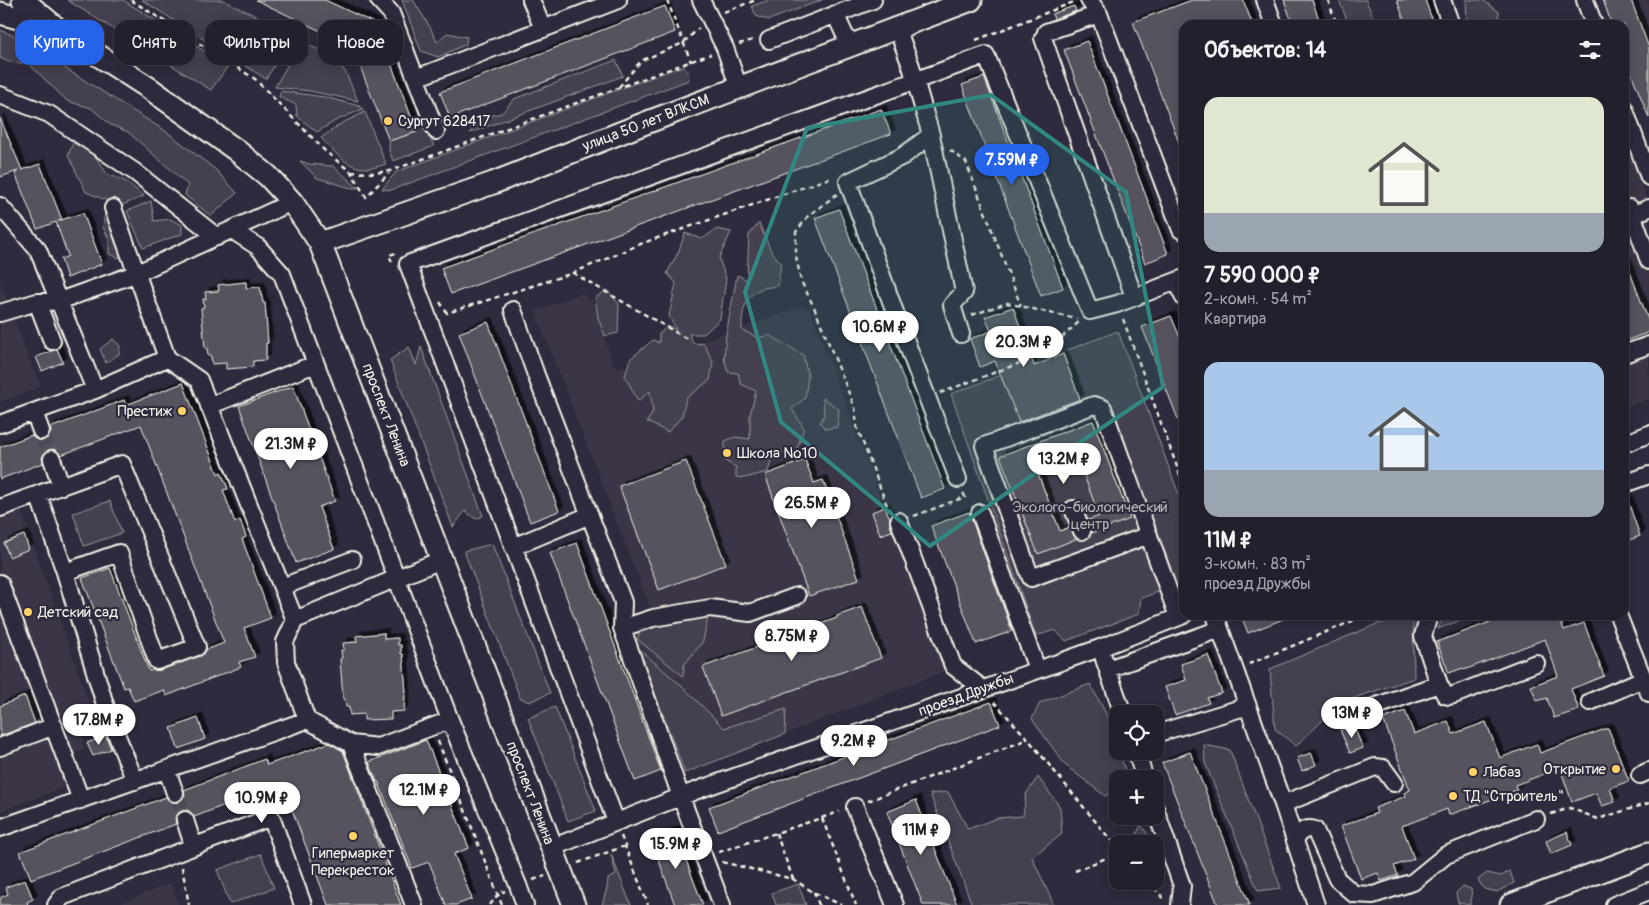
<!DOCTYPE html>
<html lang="ru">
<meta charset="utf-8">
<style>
body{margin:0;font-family:Pangolin,sans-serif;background:#2b2836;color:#f1f3f6;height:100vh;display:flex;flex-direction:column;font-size:19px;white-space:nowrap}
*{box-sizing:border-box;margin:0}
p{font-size:16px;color:#a3a3aa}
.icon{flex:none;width:28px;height:28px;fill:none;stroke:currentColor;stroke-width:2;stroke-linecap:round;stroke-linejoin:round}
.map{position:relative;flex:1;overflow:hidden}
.drawer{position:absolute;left:1179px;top:20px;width:450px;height:600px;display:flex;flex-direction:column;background:#23202e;border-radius:15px;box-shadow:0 2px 12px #0003,0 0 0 1px #403e4a}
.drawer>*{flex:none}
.banner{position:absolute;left:15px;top:20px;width:475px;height:45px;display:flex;gap:10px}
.controls{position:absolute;left:1109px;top:705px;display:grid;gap:10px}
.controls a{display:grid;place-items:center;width:55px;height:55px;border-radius:10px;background:#23202e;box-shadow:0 2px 12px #0003,0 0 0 1px #403e4a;font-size:25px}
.price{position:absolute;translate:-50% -42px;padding:0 11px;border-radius:18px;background:#fff;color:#222;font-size:16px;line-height:32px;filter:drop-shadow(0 1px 2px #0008)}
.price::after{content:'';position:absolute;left:50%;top:30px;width:15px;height:11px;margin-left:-8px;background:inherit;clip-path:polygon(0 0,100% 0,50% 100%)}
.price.active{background:#2563eb;color:#fff}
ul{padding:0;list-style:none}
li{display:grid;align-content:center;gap:10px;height:265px;padding:0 25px}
li span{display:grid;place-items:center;height:155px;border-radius:15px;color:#555}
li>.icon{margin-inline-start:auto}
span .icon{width:90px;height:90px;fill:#fffc;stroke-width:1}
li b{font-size:21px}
h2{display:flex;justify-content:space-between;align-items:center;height:60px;padding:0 25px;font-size:21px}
.tag{padding:0 18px;border-radius:15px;background:#23202e;box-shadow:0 2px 12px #0003,0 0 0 1px #403e4a;font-size:18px;line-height:45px}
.tag.active{background:#2563eb;color:#fff}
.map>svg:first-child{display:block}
.built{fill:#3b3647}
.green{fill:#454050;stroke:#9c989c}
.building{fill:#56525f;stroke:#f4f1e8;filter:url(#shadow)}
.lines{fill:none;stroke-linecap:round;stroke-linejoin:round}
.minor-tunnel{stroke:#4d4857;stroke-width:16;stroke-dasharray:16 8;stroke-linecap:butt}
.minor-casing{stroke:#f4f1e8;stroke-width:20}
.major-casing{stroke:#f4f1e8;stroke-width:25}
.path{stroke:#f4f1e8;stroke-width:2.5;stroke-dasharray:5 4;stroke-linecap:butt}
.minor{stroke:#2f2a3d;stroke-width:16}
.major{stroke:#2f2a3d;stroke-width:21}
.marked{fill:#318880;fill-opacity:0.2;stroke:#318880;stroke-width:4;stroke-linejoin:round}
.poi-dot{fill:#ffd166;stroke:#2f2a3d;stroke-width:2}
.labels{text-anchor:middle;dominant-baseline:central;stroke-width:4.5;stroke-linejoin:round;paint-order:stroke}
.poi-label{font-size:15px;fill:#f4f1e8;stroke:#2f2a3d;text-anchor:start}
.street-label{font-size:15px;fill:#f4f1e8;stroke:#2f2a3d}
.park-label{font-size:15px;fill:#b7b3b3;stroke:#2f2a3d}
</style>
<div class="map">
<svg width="1649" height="905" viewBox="0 0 1649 905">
<defs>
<filter id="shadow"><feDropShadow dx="4.5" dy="-4.5" stdDeviation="0" flood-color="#0009"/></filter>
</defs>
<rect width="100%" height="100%" fill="#2f2a3d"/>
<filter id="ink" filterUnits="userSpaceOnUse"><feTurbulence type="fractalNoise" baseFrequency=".02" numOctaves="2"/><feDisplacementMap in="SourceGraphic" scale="10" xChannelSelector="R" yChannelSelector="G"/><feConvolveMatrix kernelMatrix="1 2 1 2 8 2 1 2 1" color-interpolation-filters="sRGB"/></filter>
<g filter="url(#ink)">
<path class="built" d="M1631 0H1649V48Z
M1626 144 1649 205V399L1624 408V145Z
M0 282 40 387 0 402Z
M582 293 592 301 614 366 628 367 801 307 810 309 945 671 685 773 635 642 641 630 656 624 535 311Z
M20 508 91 708 85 720 82 732 84 748 72 756 82 781 0 811V516Z
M171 883 179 905H116Z"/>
<path class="green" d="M67 0H123L228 66 211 90Z
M142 0H223L294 34 266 79Z
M402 0H413L430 27 437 42 447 33 467 37 466 44 438 57 421 51Z
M769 0H822L769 20 756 16 752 6Z
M1339 0H1366L1376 25H1349Z
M1466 0H1483L1499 12 1498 25H1467Z
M0 30 12 35 167 132 216 170 237 193 211 216 185 195 188 185 128 132 111 125 91 108 67 101 29 64 9 62 0 58Z
M301 41 331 56 345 71 358 101 310 91 275 87Z
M616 60 623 76 470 133 481 118 502 113 514 99Z
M682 66 688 71 689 80 391 190 382 189 396 172Z
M281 91 324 97 359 106 363 109 337 120 317 132 297 116 296 105 279 97Z
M365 112 386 164C354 176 342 160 321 138L342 123Z
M413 123H419L428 133 434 146 393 161 389 150V141L416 132Z
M73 143 93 153 107 174 125 181 144 196 120 206 86 192 68 155Z
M300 161 309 164 333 166 358 188H351L317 178Z
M151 201 154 221 170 219 182 225V234L143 248 127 211Z
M105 212 122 250 119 258 109 254V239L103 227Z
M759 223 771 251 781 263 778 286C772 287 766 287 761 289 745 294 741 315 742 330L758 338 769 335 803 355 808 376 805 398 792 409 804 428 796 452 773 453 768 472 744 478 736 477V467L725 461V441L735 437 750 439V415L756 391 741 384 738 373 728 372 724 358 726 335 737 275 747 280 749 235Z
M717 229 731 232 719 258 726 279 720 319 704 334H689L693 343 704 344 713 362 710 380 686 398 682 416 668 432 647 422 653 412 650 391 638 401 625 376 630 359 653 340 659 343V334L668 326 676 330 669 316 676 283 667 273 678 253 685 233 702 239Z
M607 290 619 304 618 333 605 336 598 318 595 298Z
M1118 331 1184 508V583L1141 598 1139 614 1066 641 1055 630 1036 636 951 394Z
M113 339 120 346 119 354 106 363 100 349Z
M409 347 416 365 421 347 483 516 476 519 465 511 453 527 390 360Z
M823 398 839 409 837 427 826 429 820 423 824 415Z
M110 501 122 533 84 546 73 513Z
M492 544 550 693 529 702 520 698 464 551Z
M709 612 703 641 684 665 683 676 637 639 641 630Z
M1413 615 1414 678 1342 702 1296 746 1275 729 1270 669 1377 624Z
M1444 615H1474L1438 629Z
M638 648 683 687 724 728 786 709 785 734 685 773Z
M1090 684C1099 701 1118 732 1118 751H1119L1128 779H1118L1117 789 1105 796 1065 765 1032 719 1040 703Z
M555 707 596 811 568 821 528 718Z
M1204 745 1230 750 1281 888 1258 891 1205 763Z
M1038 777 1060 807 1062 834 1032 857 1054 905H972L930 794 948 792 968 829 997 818 1023 816 1026 794Z
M1141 825 1155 844H1132Z
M1155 844 1162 853 1158 882 1155 878Z
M261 854 274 888 230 904 217 870Z
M611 854 631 905H602L607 888 608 879 616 875Z
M1510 871 1514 883 1497 892 1484 889 1478 880 1487 873 1501 876Z
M798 884 806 905H776L772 893Z
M1463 886 1471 889 1472 897 1470 905 1458 903 1456 893Z"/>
<path class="building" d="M256 0H325L376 24 417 132 389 141 352 46Z
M1192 0H1243L1253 25H1184L1183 153 1133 22Z
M1284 0H1312L1321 25H1293Z
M1397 0H1425L1434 25H1406Z
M1603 0H1631L1649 48V118L1624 55V25H1612Z
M665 6 675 32 450 118 440 92Z
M1074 6 1076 11 1054 19 1052 14Z
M1087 41 1168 254 1145 263 1064 50Z
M984 77 1063 288 1041 296 962 85Z
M881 109 891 134 451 294 441 268Z
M0 118 22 170 40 164 62 220 58 221 83 213 102 264 67 278 61 259 68 256 56 222 37 229 15 173 18 171 0 177Z
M839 209 945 489 921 498 815 218Z
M1625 259 1649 322V332L1628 340 1624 330Z
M246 282V288L260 287 263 303H265L268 343H266V360L253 361V367L226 369V363L212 364 211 356H208L207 348H205L201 308 204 307 203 299H206L205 292 219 291 218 285Z
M1013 307 1034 366 1063 354 1080 399 1019 422 995 361 980 367 970 339 991 331 985 317Z
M1171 316 1184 347 1183 432 1142 327Z
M488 322 559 511 530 522 459 333Z
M57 349 63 362 42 371 36 357Z
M183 383 218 474 221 472 228 489 223 490 235 523 240 520 246 537 242 539 271 618 244 628 255 657 239 662 241 667 166 696 164 690 134 701 128 687 124 688 82 578 110 568 149 671 153 670H160L200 656 204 654 206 650 224 643 141 425 61 455 54 449 48 450 42 457 43 463 0 479V447L32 435 35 439 44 440 49 437 51 432 50 428 124 400 126 405Z
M293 386 335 501 319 507 334 549 296 563 239 406Z
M1093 421 1130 519 1092 533 1091 528 1088 520 1099 516 1073 445 1047 455 1033 461 1060 531 1070 527 1076 539 1038 554 1000 456Z
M805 460 814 483 823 480 859 579 809 596 765 475Z
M686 461 726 564 659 590 619 486Z
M1624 496H1626L1640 536 1624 542Z
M885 507 890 518V524L892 531 880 535 872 512Z
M969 512 1012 631 976 644 931 526Z
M24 535 29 549 9 557 4 543Z
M577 543 661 771 635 781 550 553Z
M862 607 881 658 721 716 703 667 837 618V616Z
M1241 615H1291V616L1248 633Z
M1509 615H1551L1552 620 1559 617 1564 630 1584 623 1604 676 1571 689 1579 710 1554 718 1547 698 1537 701 1531 686 1558 676 1545 639 1464 670 1463 668 1449 673 1437 642Z
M384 633V639L398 638V645H401V654H403L406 694H405L404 711 391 712V719L364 720V714L350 715 349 707H346L345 699H343L340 659 342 658 341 650H344L343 643 357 642 356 636Z
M1208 655 1222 693 1207 698 1209 703 1175 715 1165 687 1186 680 1181 664Z
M25 696 35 723 0 736V706Z
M991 702 1000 725 718 831 709 807Z
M1405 711 1414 734 1448 721 1453 734 1486 722 1500 758 1537 744 1540 753 1608 728 1629 781 1610 788 1615 802 1602 806 1596 793 1572 802 1560 768 1515 785 1517 790 1449 815 1447 809 1402 826 1414 859 1394 866 1398 875 1381 881 1378 873 1361 879 1341 826 1377 813 1375 808 1406 796 1404 793 1410 790 1383 719Z
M198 718 205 739 178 749 171 728Z
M1353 725 1363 748 1350 753 1340 730Z
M106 736 111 749 93 756 87 743Z
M426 740 469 848 454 854 472 899 456 905H446L429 862 412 868 378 781 377 782 369 762Z
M329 743 343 751 401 905H328L282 783 194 817 188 810 182 811 175 817 176 824 31 879 20 852 166 797 173 803 179 802 185 795 184 790 265 759 267 765Z
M1190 752 1250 905H1218L1162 763Z
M1311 753 1316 765 1302 771 1297 758Z
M916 800 957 905H923L887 812Z
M675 830 693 879 703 905H675L651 839Z
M1567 832 1572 845 1551 854 1546 841Z
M25 880 33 899 27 902 28 905H0V898L8 894 6 887Z"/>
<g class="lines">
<path class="minor-tunnel" d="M41 431 52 459
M175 793 185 820"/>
<g class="minor-casing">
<path id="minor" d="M379 0 391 13 436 131
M531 0 543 29
M701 0 725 48 739 88
M1089 0 1099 14 1181 230
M1265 0 1274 25
M1442 0 1451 25
M1585 0 1594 25
M835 14 850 46
M897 28 911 66 931 135 903 156 848 182 896 315 958 479
M1046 32 1099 14
M1043 38 1134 297
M769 40 873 0
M416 78 618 0
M0 95 49 114 135 172 217 237
M1624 108 1649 177
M931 135 964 292 952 305 961 334
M0 206 38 250 95 390
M113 208 167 358 199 380 295 620 285 642 286 662 307 720 351 744 378 747 450 720
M1624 211 1630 208 1649 261
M1632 215 1649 208
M232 230 258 247 282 274 450 720 518 885 525 905
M1177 281 1184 298
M37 302 52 341
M513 310 536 375 623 602 622 628 681 797 722 905
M0 313 37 302 59 301 135 274 292 202
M1624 354 1649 345
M209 406 315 364
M34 412 41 431
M0 424 95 390 167 358
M1624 444 1649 434
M52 459 61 486
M1624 484 1649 475
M38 494 65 572 107 711 135 781
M0 508 122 464 197 647 157 661 119 553 65 572
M1073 509 1082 531
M980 513 1037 669
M899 521 953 666 983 689
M1149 535 1031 578 984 446 1094 405 1103 408 1168 589 1178 617
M513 547 590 515
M0 583 81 800
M282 587 352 560
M1215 615 1283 804 1316 905
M1429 615 1423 636 1439 684 1445 695 1449 696 1454 695 1536 663
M1618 615 1649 693
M295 620 441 560
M622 628 653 618 710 608 750 613 797 596
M1104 659 1123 714
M1108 669 1220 629
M1590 702 1643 679
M1357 713 1439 684
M1155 734 1248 706
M351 744 414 905
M0 747 54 726
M1136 751 1145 779
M167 770 175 793
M1640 775 1649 771
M1283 804 1375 767 1383 768 1394 783
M855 807 895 905
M1155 808 1182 886 1180 905
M185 820 193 845
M616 822 408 264 986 55 1090 311 1117 304 1184 278
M0 828 307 720
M1295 838C1302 831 1305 827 1315 830L1337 879 1354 894 1373 895 1413 882 1446 855 1536 819
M551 848 695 791 1100 648 1184 615
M56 905 62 897 271 817 303 905
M1614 905 1649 891"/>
</g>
<g class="major-casing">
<path id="major" d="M23 0 59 30 149 88 236 150 268 176 292 202 320 243 574 905
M0 13 50 27
M320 243 493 183 648 122 971 0
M1511 905 1649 853"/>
</g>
<path class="path" d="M131 0 255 79 325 151 351 172 366 197 389 173
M667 0 691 62
M1328 0 1337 25
M724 12 756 0
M976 40 1074 2
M739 44 753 40
M619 87 641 61 683 43 699 28
M950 150 966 162 1021 306
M351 172 373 173 390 171 711 54
M837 194 808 216 796 232V256L801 281 814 307 855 408 857 427 886 503 890 510
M392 262 389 255 396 253
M573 273 689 340
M440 302 447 313 573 273 643 243 833 177
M972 315 1007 303 1077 319
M1123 319 1184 486
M940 393 1044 354 1080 321
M914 516 965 497 963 492
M1249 664 1367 615
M994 702 1028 739 1118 849
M438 741 502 905
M868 801 1028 739
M1551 814 1570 808 1598 819 1649 803
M822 818 856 905
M776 833 793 879
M621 836 648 905
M719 852 839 812
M722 862 793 879 813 892 842 905
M578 863 625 846
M182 867 189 905
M1075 871 1118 853
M533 880 545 876
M1148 881 1165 900
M814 892 819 905
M490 905 498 894 505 891"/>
<use href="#minor" class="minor"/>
<use href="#major" class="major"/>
</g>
</g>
<path class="marked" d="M991 95 1126 192 1163 387 1082 441 930 546 781 422 745 292 807 128Z"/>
<g class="poi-dot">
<circle cx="388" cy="121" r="5"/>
<circle cx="182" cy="411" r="5"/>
<circle cx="727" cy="453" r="5"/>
<circle cx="28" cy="612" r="5"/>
<circle cx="1616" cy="769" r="5"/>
<circle cx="1473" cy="772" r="5"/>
<circle cx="1453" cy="796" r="5"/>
<circle cx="353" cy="836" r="5"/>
</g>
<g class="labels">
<g class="poi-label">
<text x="398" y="121">Сургут 628417</text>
<text x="172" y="411" text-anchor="end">Престиж</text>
<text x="737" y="453">Школа №10</text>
<text x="38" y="612">Детский сад</text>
<text x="1606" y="769" text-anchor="end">Открытие</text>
<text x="1483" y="772">Лабаз</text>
<text x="1463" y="796">ТД "Строитель"</text>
<text x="353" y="853" text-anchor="middle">Гипермаркет<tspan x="353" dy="17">Перекресток</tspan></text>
</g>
<g class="street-label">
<text transform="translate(646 123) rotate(-21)">улица 50 лет ВЛКСМ</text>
<text transform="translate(386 415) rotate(69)">проспект Ленина</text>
<text transform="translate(966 695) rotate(-20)">проезд Дружбы</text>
<text transform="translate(530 793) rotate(69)">проспект Ленина</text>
</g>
<g class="park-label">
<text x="1090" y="507">Эколого-биологический<tspan x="1090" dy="17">центр</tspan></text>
</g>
</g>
</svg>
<div class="controls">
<a><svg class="icon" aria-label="locate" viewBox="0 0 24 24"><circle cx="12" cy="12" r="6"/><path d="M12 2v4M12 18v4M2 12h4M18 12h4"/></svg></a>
<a>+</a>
<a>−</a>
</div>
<b class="price active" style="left:1012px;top:186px">7.59M ₽</b>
<b class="price" style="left:880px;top:353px">10.6M ₽</b>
<b class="price" style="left:1024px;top:368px">20.3M ₽</b>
<b class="price" style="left:291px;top:470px">21.3M ₽</b>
<b class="price" style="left:1064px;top:485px">13.2M ₽</b>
<b class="price" style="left:812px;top:529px">26.5M ₽</b>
<b class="price" style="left:792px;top:662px">8.75M ₽</b>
<b class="price" style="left:1352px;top:739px">13M ₽</b>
<b class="price" style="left:99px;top:746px">17.8M ₽</b>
<b class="price" style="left:854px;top:767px">9.2M ₽</b>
<b class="price" style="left:424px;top:816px">12.1M ₽</b>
<b class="price" style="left:262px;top:824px">10.9M ₽</b>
<b class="price" style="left:921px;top:856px">11M ₽</b>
<b class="price" style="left:676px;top:870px">15.9M ₽</b>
<div class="banner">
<a class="tag active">Купить</a>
<a class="tag">Снять</a>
<a class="tag">Фильтры</a>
<a class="tag">Новое</a>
</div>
<section class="drawer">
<h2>Объектов: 14<svg class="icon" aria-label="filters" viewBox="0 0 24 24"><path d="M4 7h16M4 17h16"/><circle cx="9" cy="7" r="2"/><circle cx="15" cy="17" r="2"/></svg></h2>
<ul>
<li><span style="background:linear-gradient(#dfe7d0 75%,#9aa5b1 0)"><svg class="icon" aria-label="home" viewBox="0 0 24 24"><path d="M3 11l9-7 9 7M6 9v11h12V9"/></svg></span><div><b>7 590 000 ₽</b><p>2-комн. · 54 m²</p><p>Квартира</p></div></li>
<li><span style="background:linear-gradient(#a9c7e8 70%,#9aa5b1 0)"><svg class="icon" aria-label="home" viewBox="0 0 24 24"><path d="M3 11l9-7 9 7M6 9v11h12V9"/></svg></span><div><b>11M ₽</b><p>3-комн. · 83 m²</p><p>проезд Дружбы</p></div></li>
</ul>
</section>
</div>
